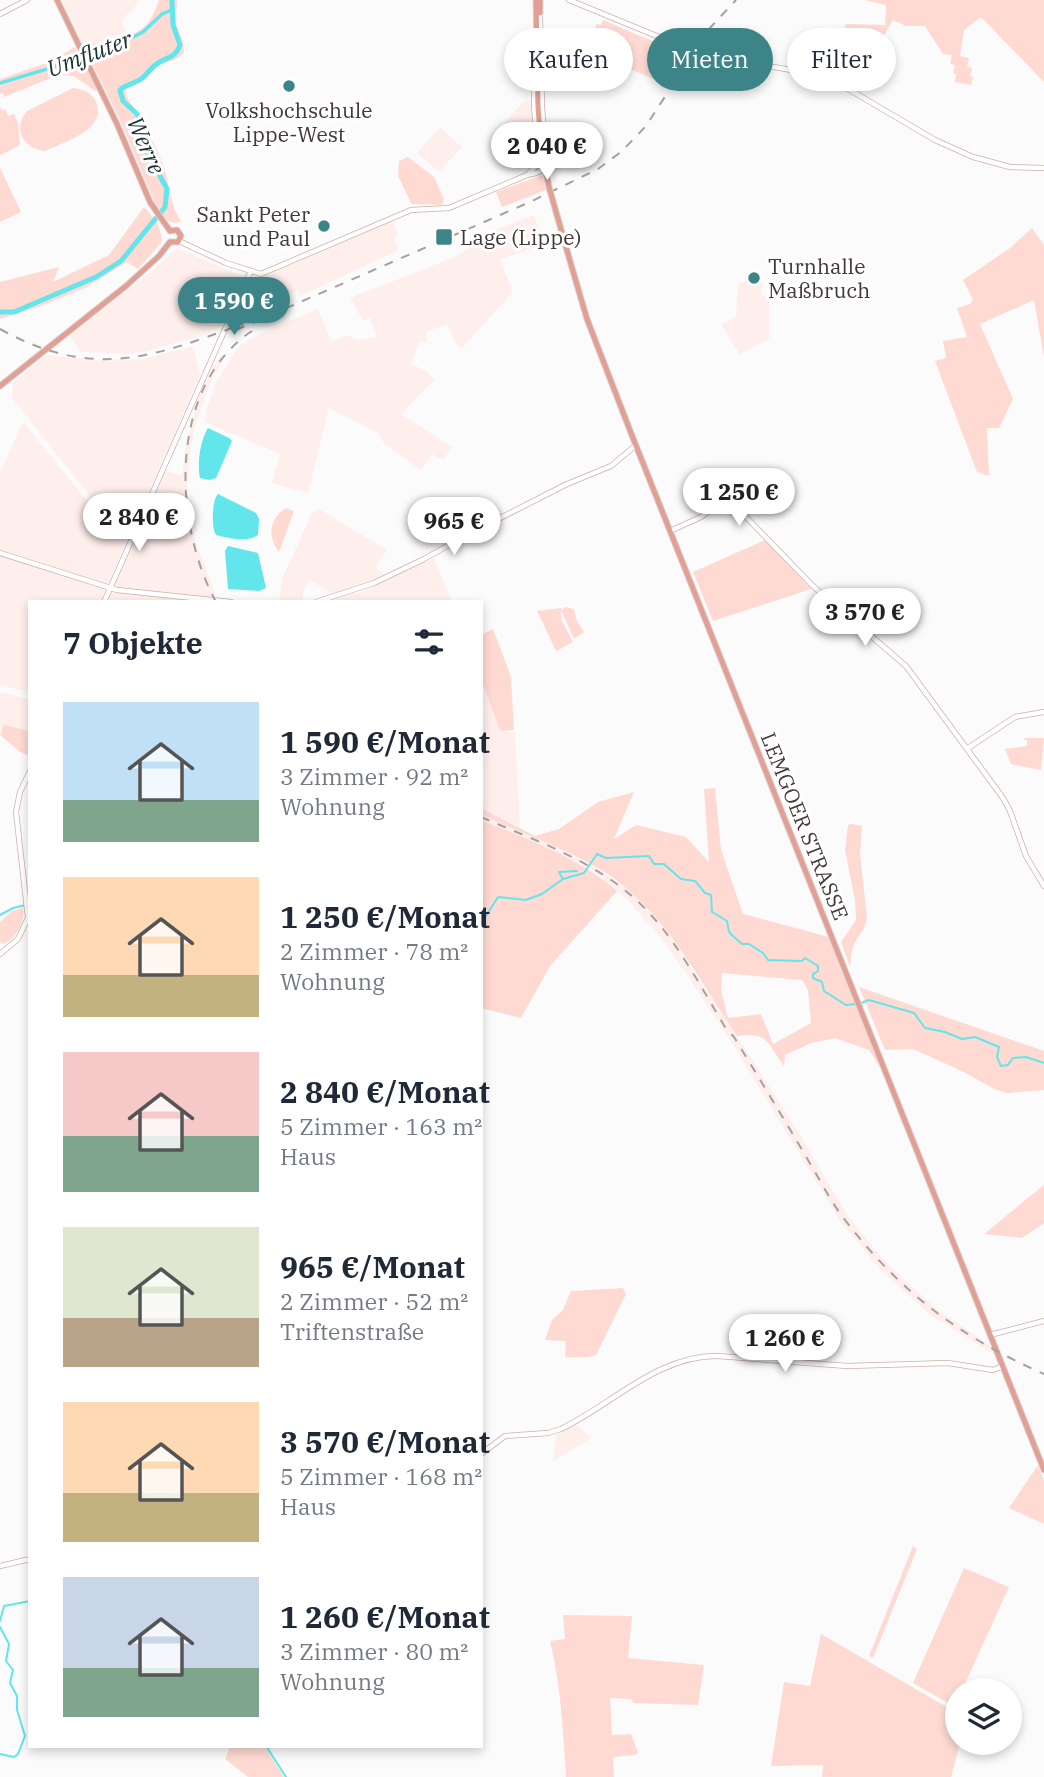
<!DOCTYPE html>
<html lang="de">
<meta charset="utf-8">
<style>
body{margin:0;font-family:"IBM Plex Serif",serif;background:#f2f2f3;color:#1f2937;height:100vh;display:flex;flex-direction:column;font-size:26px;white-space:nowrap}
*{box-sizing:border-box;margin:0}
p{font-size:23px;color:#747a83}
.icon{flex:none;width:38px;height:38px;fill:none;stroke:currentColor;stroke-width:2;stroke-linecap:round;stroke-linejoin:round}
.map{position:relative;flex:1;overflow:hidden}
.side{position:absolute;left:28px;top:600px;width:455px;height:1148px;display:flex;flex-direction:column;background:#fff;border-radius:0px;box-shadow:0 4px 10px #0003}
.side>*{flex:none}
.hud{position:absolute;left:504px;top:28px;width:434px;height:63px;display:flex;gap:14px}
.buttons{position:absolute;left:945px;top:1678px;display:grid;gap:14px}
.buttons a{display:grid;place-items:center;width:77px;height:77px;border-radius:50%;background:#fff;box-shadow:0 4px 10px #0003;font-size:35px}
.price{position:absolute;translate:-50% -60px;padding:0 16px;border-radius:24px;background:#fff;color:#222;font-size:23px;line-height:46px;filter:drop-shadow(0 2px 4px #0008)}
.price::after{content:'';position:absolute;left:50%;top:42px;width:21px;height:16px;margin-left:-10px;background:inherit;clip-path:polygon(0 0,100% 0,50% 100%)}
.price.active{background:#3c8488;color:#fff}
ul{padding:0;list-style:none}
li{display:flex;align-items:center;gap:21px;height:175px;padding:0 35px}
li span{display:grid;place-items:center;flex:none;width:196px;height:140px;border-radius:0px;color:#555}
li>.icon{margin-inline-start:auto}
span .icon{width:84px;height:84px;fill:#fffc;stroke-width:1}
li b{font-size:30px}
h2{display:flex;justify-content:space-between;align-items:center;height:84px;padding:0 35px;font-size:30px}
.chip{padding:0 24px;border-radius:32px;background:#fff;box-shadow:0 4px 10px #0003;font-size:24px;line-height:63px}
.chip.active{background:#3c8488;color:#fff}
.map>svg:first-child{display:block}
.built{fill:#ffefec}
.green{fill:#fedad3;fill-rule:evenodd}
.water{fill:#63e5ec}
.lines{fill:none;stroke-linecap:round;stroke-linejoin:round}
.stream{stroke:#63e5ec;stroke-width:2}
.canal{stroke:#63e5ec;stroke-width:3.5}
.river{stroke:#63e5ec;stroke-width:5}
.secondary-casing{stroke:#ceb0ab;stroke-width:6}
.primary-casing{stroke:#dad7d7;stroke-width:7}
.secondary{stroke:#fff;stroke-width:4.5}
.primary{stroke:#e2a095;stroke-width:5}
.rail{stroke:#a6a1a0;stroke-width:2;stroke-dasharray:9 9;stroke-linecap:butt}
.primary-bridge-casing{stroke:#dad7d7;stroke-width:7;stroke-linecap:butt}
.primary-bridge{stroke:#e2a095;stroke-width:5}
.poi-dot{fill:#3c8488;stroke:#fff;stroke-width:2.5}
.labels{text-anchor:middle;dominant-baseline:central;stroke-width:6;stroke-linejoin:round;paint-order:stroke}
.poi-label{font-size:21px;fill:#443836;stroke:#fff;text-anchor:start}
.street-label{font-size:21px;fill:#443836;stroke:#fff}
.water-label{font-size:23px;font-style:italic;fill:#1b3233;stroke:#fff}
</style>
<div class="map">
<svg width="1044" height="1777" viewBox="0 0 1044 1777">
<rect width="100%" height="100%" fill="#fbfbfb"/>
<path class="built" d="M62 0H139L134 8 121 20 126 32 111 37 112 41 97 45 82 43Z
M524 101H531L535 146 527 147 520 142 513 149 496 133Z
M440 127 462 147 439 172 417 153Z
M534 215 545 243 500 260 513 292 488 319 462 348 456 344 447 324 426 332 427 343 419 341 411 364 424 370 435 379 401 414 452 447 443 460 432 454 421 470 384 443 377 432 329 408 308 493 272 483 280 454 205 422 207 408 216 382 238 347 261 333 318 309 331 342 349 335 357 340 377 337 370 318 363 321 350 298 457 256 495 230Z
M392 221 398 235 393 238 399 250 300 296 297 291 245 313 239 309 248 284Z
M177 248 241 276 242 279 221 326 206 334 147 351 128 354 81 352 69 336 147 275Z
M762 280 761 296H769V339L740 354 721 325 736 316 738 283 747 281 748 284Z
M193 346 200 375 134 525 129 527 113 521 105 515 12 398 13 382 47 355 96 360 144 359Z
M220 356 225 358 211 381 197 419 191 445 187 494 194 538 216 596H210L213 602H109L110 591 166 471 182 476 185 449 197 403 205 382Z
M23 422 102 519 109 526 128 532 129 535 107 585 0 552V472Z
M319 509 387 550 375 567 385 575 333 594 310 580 304 588 302 602H279L282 579 312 513Z
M0 557 107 587 101 602H30V692L0 685Z
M434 558 452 602H327L364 591Z
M481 679 500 731 515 733 520 827 481 808Z
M0 692 30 699V731L4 725 0 732Z
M481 814 599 869 632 893 646 908 670 937 737 1036 802 1138 847 1215 882 1258 933 1306 992 1347 995 1355 929 1314 878 1267 840 1221 731 1041 666 944 628 900 596 873 577 862 481 820Z
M577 1425 592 1438 553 1461 556 1434Z"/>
<path class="green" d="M159 0H177L176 25 183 41 184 52C172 65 172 58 159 65 146 72 141 85 126 89 124 99 138 111 143 122 150 137 159 152 164 168 170 185 170 206 181 221L175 223 168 221 156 206 121 122 82 43C102 46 131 40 146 25 152 18 156 9 159 0Z
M865 0H1044V82L981 17 964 30 960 56 969 58 967 66 972 68 970 76 973 77 971 85 955 82 956 74 953 73 955 65 950 64 952 55 943 54 925 26H906L893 20 884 35 866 41 864 50 840 39 846 24 885 25 886 5Z
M603 20 683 54 665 84 596 54C588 42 591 35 597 24L601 25Z
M75 47 98 90 95 91 74 76 58 75 4 97 3 93 0 94V79L49 62Z
M73 88C83 89 93 93 96 102 108 130 63 142 45 151 23 148 12 129 27 111Z
M0 106 2 110 5 109 8 116 14 114 18 123 20 145 0 155Z
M408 157 434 177 444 199 442 205 412 204 410 201 398 176 399 161Z
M0 168 21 212 0 222Z
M542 175 546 190 502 207 496 192Z
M144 207C153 216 164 230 161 243L138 269 127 262 87 287 39 307 0 319V282L59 267 53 282 109 255Z
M1032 228 1044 245V357L1034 300 980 324 1013 399 999 428H987L989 476 977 472 935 361 946 358 943 341 967 337 957 308 970 304 973 300 963 280 1010 248Z
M286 508 294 511 279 552C267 537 269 518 286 508Z
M765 540 811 589 713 621 693 572Z
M565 607 574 609 576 619 584 632 574 639 561 610V619L573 642 556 651 537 611 561 608 562 610Z
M493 629 511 677 514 730 500 731 481 679V635Z
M4 725 30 731V756L20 752 0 735Z
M1023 738H1044L1041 770 1011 764 1005 749 1027 746V741Z
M715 788 721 850 743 914 829 937 885 1075 869 1050 835 1038 811 1043 785 1055 784 1066C767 1043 768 1031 737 1036 697 977 661 905 598 868 561 847 519 833 481 814V808L535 836 559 829 598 802 634 792 614 839 636 825 686 837 709 862 704 789ZM722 973 802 980 808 990 811 1023 773 1044 761 1014 728 1018 721 990Z
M481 820C529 840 578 857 617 891L550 966 521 1018 481 1008Z
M852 824 862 826 860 854 867 918C866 929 859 934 854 944 851 951 851 959 850 967L841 942 856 920 855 900 845 850 848 825Z
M23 908C25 922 16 939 3 944L0 942V922L12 911Z
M859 987 1044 1051V1090L1007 1093 994 1089 964 1072 913 1049 885 1050Z
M1044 1185V1223L1022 1238 984 1234Z
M623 1288 626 1294 596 1355 589 1357H565L566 1341 545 1340 552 1320 563 1310 571 1291Z
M1038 1465 1044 1481V1524L1009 1508Z
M913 1546 917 1549 873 1658 869 1656Z
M964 1568 1009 1587 962 1690H957L955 1707 913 1683Z
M563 1615 632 1616 628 1658 704 1665 698 1705 633 1703 632 1699 610 1698 612 1735 631 1734 638 1752 635 1755 613 1757 614 1777H566C563 1731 561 1686 550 1641L565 1639Z
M821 1634 957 1713V1743H960L951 1777H822L823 1765 771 1766 784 1682 810 1686Z
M230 1747H265L284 1777H248L225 1759Z"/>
<path class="water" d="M208 428 229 438 232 441 216 478 209 480 200 478C197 463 200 441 208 428Z
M218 494 256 513 259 519 258 535C247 543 229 538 216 535 211 527 212 500 218 494Z
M228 546 258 553 266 588 259 591 228 589 225 551Z"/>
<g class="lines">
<path class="stream" d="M563 879 559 872 577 871
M0 915 13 908 30 904
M481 918 486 916 498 897 526 900 542 894 563 879 584 873 597 854 606 858 649 856 654 864H664L681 879 695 881 705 893 711 895 712 912 727 921 729 932 734 937 742 944H749L763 953 768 960 802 961 805 958 818 966V971L813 974V978L822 982 824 991 846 1005 856 1004
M861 1003 869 1000 914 1013 925 1028 945 1032 962 1039 975 1037 999 1047 997 1057 1001 1066 1008 1065 1013 1058 1026 1057 1044 1063
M0 1621 4 1606 30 1601
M0 1627 9 1644 6 1661 13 1670 10 1683 17 1696V1710L25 1736 18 1754 14 1757 0 1754
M266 1746 286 1777"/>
<path class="canal" d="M0 83 104 52 143 32 162 14 171 10"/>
<path class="river" d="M0 312H14L96 277 121 261 165 207 167 189 147 152 143 128 137 114 123 101 120 90C126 84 134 84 141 79 147 75 151 67 158 63 168 57 176 57 180 45L173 25 172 0"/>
<g class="secondary-casing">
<path id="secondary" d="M569 0 703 55 797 71 833 80 935 140 973 157 1010 167 1044 168
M0 14 27 0
M527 175 536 166 538 160 534 105 535 76
M179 241 226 263 261 274 411 210 449 208 527 175C538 173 544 172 547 160L542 109 540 15
M670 531 701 517 722 501 745 516 814 587 906 666 1003 798 1010 811 1026 856 1044 886
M0 553 117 590 231 602
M104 602 250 273
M316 602 374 583 424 559 465 536 567 484 611 466 636 445
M968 748 1015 717 1044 712
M0 954 18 939 28 918 16 812 20 792 30 771
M990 1335 1044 1321
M481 1454 505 1436 548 1433 561 1429C613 1404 658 1355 718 1356L847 1366 948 1363 993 1370 1003 1366
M0 1566 30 1559"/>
</g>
<g class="primary-casing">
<path id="primary" d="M57 0 117 124 150 202 170 231
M536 0 538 106 541 146
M540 13V0
M170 231 177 230 181 236 178 242H170
M568 254 587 319 631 433 1044 1470
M0 386 126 286 159 256 170 242"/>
</g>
<use href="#secondary" class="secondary"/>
<use href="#primary" class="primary"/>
<path class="rail" d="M0 329C93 380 150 358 243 324
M236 330 530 202 598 169 622 151 646 126 708 30 736 0
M216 602C172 521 168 384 255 329
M481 817C541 843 607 865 651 915 681 948 702 989 725 1027L734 1037C759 1078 784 1119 808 1160 820 1180 831 1202 845 1220 901 1293 960 1337 1044 1374"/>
<g class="primary-bridge-casing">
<path id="primary-bridge" d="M541 146 549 187 568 254"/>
</g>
<use href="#primary-bridge" class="primary-bridge"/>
</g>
<g class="poi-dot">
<circle cx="289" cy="86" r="7"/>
<circle cx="324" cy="226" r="7"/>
<rect x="435" y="228" width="18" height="18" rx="3.5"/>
<circle cx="754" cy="278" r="7"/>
</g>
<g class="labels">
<g class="poi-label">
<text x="289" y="110" text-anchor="middle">Volkshochschule<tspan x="289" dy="24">Lippe-West</tspan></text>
<text x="310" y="214" text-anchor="end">Sankt Peter<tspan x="310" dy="24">und Paul</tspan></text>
<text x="460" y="237">Lage (Lippe)</text>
<text x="768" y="266">Turnhalle<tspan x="768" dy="24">Maßbruch</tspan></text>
</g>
<g class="street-label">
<text transform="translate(805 826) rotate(68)">LEMGOER STRASSE</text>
</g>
<g class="water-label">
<text transform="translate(89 53) rotate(-21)">Umfluter</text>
<text transform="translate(147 145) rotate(66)">Werre</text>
</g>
</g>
</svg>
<div class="buttons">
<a><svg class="icon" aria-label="layers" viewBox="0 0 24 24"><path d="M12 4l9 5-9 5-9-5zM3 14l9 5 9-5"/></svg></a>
</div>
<b class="price" style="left:547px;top:182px">2 040 €</b>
<b class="price active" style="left:234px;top:337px">1 590 €</b>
<b class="price" style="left:739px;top:528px">1 250 €</b>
<b class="price" style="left:139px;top:553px">2 840 €</b>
<b class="price" style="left:454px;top:557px">965 €</b>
<b class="price" style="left:865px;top:648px">3 570 €</b>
<b class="price" style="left:785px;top:1374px">1 260 €</b>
<div class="hud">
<a class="chip">Kaufen</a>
<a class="chip active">Mieten</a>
<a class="chip">Filter</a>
</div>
<section class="side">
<h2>7 Objekte<svg class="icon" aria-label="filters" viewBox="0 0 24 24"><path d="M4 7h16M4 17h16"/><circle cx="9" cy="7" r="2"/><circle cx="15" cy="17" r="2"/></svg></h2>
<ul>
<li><span style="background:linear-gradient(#bfe0f5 70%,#7fa58c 0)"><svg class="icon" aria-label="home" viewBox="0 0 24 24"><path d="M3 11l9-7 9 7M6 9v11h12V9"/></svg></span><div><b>1 590 €/Monat</b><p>3 Zimmer · 92 m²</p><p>Wohnung</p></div></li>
<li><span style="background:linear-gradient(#ffd9b3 70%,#c2b280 0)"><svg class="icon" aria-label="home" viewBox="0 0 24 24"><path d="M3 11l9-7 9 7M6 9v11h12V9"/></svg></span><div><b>1 250 €/Monat</b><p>2 Zimmer · 78 m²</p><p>Wohnung</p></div></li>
<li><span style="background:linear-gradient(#f6c9c9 60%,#7fa58c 0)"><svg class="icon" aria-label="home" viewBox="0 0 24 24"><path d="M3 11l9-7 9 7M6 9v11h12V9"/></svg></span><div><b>2 840 €/Monat</b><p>5 Zimmer · 163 m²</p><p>Haus</p></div></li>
<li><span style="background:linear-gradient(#dfe7d0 65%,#b9a48a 0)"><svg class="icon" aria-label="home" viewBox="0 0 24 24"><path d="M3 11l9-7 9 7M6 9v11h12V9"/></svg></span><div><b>965 €/Monat</b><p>2 Zimmer · 52 m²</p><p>Triftenstraße</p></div></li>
<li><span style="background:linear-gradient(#ffd9b3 65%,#c2b280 0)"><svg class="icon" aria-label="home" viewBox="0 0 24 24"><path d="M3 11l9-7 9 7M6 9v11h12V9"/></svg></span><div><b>3 570 €/Monat</b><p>5 Zimmer · 168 m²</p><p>Haus</p></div></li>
<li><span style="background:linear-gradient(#c9d6e8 65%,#7fa58c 0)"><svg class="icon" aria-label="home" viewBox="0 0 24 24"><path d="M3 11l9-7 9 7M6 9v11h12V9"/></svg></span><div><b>1 260 €/Monat</b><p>3 Zimmer · 80 m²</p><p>Wohnung</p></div></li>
</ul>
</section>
</div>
